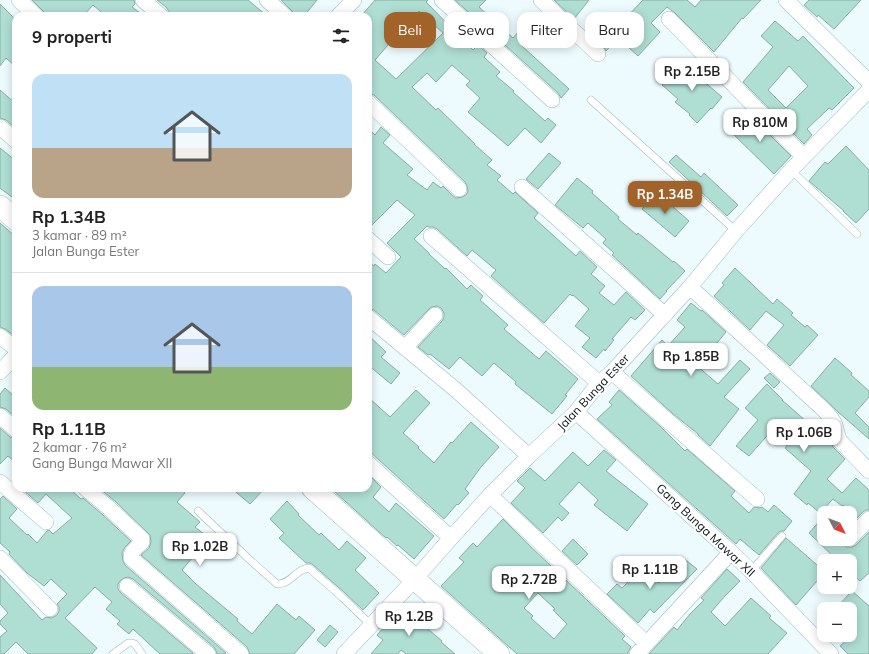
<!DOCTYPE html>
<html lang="id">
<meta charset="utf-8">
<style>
body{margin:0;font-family:Mulish,sans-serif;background:#f2f2f2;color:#222;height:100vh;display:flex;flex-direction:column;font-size:15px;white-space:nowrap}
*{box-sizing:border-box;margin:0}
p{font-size:13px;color:#767676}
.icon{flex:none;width:22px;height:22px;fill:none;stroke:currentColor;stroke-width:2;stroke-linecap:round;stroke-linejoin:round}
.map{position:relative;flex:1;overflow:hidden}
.panel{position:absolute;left:12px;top:12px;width:360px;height:480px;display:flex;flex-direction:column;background:#fff;border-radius:12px;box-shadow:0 2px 10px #0003}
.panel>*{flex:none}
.hud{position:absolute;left:384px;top:12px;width:380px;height:36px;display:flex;gap:8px}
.needle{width:26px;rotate:132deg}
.tools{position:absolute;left:817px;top:506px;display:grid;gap:8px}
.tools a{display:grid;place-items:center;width:40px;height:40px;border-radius:8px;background:#fff;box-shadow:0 2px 10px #0003;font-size:20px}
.price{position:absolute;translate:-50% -34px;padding:0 9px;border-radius:8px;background:#fff;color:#222;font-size:13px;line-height:26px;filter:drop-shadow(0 1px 2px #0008)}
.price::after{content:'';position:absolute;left:50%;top:24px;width:12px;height:9px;margin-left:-6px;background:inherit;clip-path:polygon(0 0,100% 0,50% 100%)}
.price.active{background:#a2632a;color:#fff}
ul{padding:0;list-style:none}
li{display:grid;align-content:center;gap:8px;height:212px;padding:0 20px}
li+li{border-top:1px solid #e0e0e0}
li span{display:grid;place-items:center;height:124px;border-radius:12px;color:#555}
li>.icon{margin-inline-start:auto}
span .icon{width:72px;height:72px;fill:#fffc;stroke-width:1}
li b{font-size:17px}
h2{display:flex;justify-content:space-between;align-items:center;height:48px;padding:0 20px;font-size:17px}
.pill{padding:0 14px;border-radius:12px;background:#fff;box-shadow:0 2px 10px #0003;font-size:14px;line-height:36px}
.pill.active{background:#a2632a;color:#fff}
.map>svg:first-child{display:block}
.building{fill:#afded3;stroke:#8aaca3;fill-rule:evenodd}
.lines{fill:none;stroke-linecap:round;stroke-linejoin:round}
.lane-casing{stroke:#9abdc3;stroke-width:8}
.street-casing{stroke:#9abdc3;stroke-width:16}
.secondary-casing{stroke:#9abdc3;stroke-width:22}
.lane{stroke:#fff;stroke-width:7}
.street{stroke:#fff;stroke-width:15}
.secondary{stroke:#fff;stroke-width:21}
.labels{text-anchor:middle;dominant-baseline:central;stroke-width:4;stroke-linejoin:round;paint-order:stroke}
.street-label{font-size:12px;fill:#091618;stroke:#fff}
</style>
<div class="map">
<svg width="869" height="654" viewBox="0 0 869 654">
<rect width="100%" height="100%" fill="#edfbfe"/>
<path class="building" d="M32 0H134L135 4 132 7 144 16H106L93 5 83 16H48Z
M157 0H248L267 16H172L166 7Z
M281 0H317L304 16H297Z
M375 0H428L426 2 473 50 478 45 487 53 484 57 500 72 496 76 514 91 513 92 545 121 548 118 556 125 541 143 525 128 508 146 468 112 480 98 466 85 470 81 452 65 436 82 427 73 412 87 436 110 438 108 475 144H474L492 160 487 165 501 176 497 180 513 194 515 192 538 213 534 218 576 256 580 251 597 267 591 274 605 286 599 293 614 305 626 292 645 310 635 320 631 317 612 339 614 340 605 351 604 349 596 358 582 347 590 338 575 326 589 309 573 295 572 296 570 294 544 323 491 276 496 270 472 250 467 256 437 229 433 227H429L427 226 414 239 429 253V254L445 269 446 268 467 289 471 285 483 296 480 300 508 325 504 329 539 359 546 351 578 379 565 395 567 396 552 414 515 384 516 382 494 363 482 376 460 357 449 369 430 354 428 355 418 347 442 321 444 317V313L441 308 437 306 432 307 429 309 404 335 374 310 368 308V261L374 266 375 264 386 273 401 257 387 243 415 215 397 200 368 229V128L375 135 381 127 390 135 383 143 413 169 407 175 427 190 433 182 441 188 443 186 453 196 456 198 462 197 466 195 468 191 467 186 465 182 374 95 368 93V16H361ZM419 11 443 33 396 79 375 60 388 45Z
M455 0H486L479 7 513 38 534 14 543 23 522 46 569 89 561 98 558 93Z
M554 0H589L574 19Z
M643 0H687L695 7 701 0H761L743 19 742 18 714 52 675 13 667 7 651 23 660 32 638 56 618 38 606 51 604 47 591 35 605 21 614 30Z
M809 0H861L834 29 818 15 817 17 804 5Z
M0 4 16 20V67L6 58 0 66Z
M775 21 798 41 803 36 854 88 832 110 829 108 807 129 812 135 804 144 743 82 773 47 761 36ZM789 66 808 86 786 108 768 90Z
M684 62 696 73 695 74 722 97 712 109 711 108 697 123 689 115 690 114 675 102 678 99 662 85Z
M0 90 16 104V129L6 120 0 118Z
M747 112 791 156 774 174 729 130Z
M846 146 869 170V209L856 223 843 211H844L809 181 825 162 828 164Z
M0 148 16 161V200L0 188Z
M549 153 561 163 538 189 526 179Z
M676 155 701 177 704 173 738 205 727 216 669 162Z
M577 178 593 191 592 193 619 217 618 219 637 235 638 233 673 262 674 261 685 271 666 291H667L660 299 612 255 614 253 603 243 606 239 588 223 583 228 555 205Z
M656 192 689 221 675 237 642 209Z
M0 223 16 237V329L12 334 5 329 0 327Z
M735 268 773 304 777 299 793 313 791 315 805 327 807 325 818 335 790 366 767 345 784 325 766 311 750 330 714 296 724 285 722 283Z
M691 303 701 311 702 310 726 332 712 349 711 348 696 365 718 384 740 360 750 369 724 397 739 409 710 446 698 435V434L672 413 631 376 662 340 668 346 685 327 677 320Z
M368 335 386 352 381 357 400 373 391 384 368 365Z
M835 358 852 373 851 375 869 391V397L855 413 869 427V439L837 411 811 386Z
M770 373 780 382 774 388 764 378Z
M767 384 783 400H782L807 422 809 420 829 438 833 447 845 459 827 479 842 493 856 478 869 490V510H866L863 512 857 518 843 505 842 506 833 499 820 513 808 503 807 505 794 494 811 471 785 448 790 442 774 428 749 456 736 446 758 420 745 408Z
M5 388 16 398V418L6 409 0 407V394Z
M416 390 430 403 403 433 419 447 418 448 434 463 451 442 452 443 471 422 499 447 481 467 465 489 469 493 458 505 457 504 444 519 368 450V397L390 417Z
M619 390 661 427 685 451 687 449 735 491 731 496 749 513 754 507 760 508 762 507 768 512 774 505 792 521 784 531H781L778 533 759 555 740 539 736 544 597 419 612 405 609 402Z
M0 428 10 437 16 439V463L8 456 0 464Z
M604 450 616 460 606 471 648 504 627 531 594 505 598 500 579 482 559 504 569 513 562 521 558 517 543 533 511 503 525 488 517 481 530 468 545 481 573 452 588 466Z
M370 476 381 487 373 497 389 512 396 503 434 536 414 559 398 545 397 546 387 537 386 538 335 492 338 488H368V478Z
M21 488H69L81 499 83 498 103 515 131 541 125 547 122 553 123 561 125 565 226 653 225 654H217L216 651 214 647 133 579 128 577 124 578 120 581 118 584V589L121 593 193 653V654H160L133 629 129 634 117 624 120 621 106 609 112 602 95 587 65 618 97 648 92 654H28L16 642 4 654H0V637L7 631 0 624V621L8 613 0 604V575L42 620 46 617 52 618 57 615 59 611V607L57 604 67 594 51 579 44 586 27 573 9 554 10 552 0 543V499L3 496 17 509 9 518 27 535 28 534 37 543 47 531 49 530 53 534 72 518 46 494 38 503Z
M99 488H179L185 493 177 502 200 522 195 527 209 538 182 570 196 584 238 619 237 621 252 634 277 604 296 620 299 616 315 630 294 654H250L247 647 141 555 149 548 151 542 150 535 115 501Z
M231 488H265L250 504Z
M287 501 299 514 298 515 319 535 321 533 339 550 347 541 366 558 355 570 379 593 363 610 345 593 312 564 310 563H306L279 538 284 533 270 519Z
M824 516V539H838L846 547H852L856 545 869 532V573L860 581 850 572V561H838L809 533Z
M503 519 530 546 625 636 622 639 631 647 628 652V654H517L441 586 464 562 459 558 473 543 477 547ZM538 593 555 609 553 610 567 624 554 639 531 618 533 616 524 608Z
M786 538 824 571V573L796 605 761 568Z
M573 539 588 554 577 565 562 551Z
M682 557 697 569 654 613 650 609 638 623 607 594 617 584 622 588 643 567 659 583Z
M727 569 740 581 725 596 711 612 725 626 751 598 771 616 769 618 787 633 768 654H649L674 627 677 630 690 614 704 600 701 598Z
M852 591 869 606V654H848L840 646 850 637V609H835Z
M404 605 425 623 423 625 442 641 441 642 455 654H406L401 650 398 654H371L383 640 377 635Z
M330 625 338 632 325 647 317 640Z"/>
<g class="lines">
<g class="lane-casing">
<path id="lane" d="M591 100 736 231
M791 170 857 234
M198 511 250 560 277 584C290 585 297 568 309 568L342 597 371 625
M753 573 754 568 782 536
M113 654 128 643H132L135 644 142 654"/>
</g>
<g class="street-casing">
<path id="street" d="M19 0 36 16
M143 0 161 16
M267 0 285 16
M442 0 552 100
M541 0 598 54
M786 0 869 82
M338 16 354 0
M669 19 804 157
M368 102 459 189
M0 127 16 141
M522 187 665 315
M431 236 599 383
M368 239 388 257
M690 287 823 409C828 414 833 419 835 425 837 431 837 436 840 441L869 471
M368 317 456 390 529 456
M0 336 16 349
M405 348 435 315
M0 372 16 355
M612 372 757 499
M576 412 731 552 753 573 831 654
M0 416 16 430
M368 463 451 538
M0 482 46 522
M85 488 109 508 142 539V542C138 547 130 551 131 558L241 654
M490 495 646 643
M850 538 869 519
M0 558 50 609
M127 586 208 654
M344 654 415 579 451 538 490 495 529 456 576 412 599 383 612 372 690 287 736 231 791 170 869 90
M637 654 731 552"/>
</g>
<g class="secondary-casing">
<path id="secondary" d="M0 206 16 220
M312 488 499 654"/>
</g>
<use href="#lane" class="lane"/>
<use href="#street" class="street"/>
<use href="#secondary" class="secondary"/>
</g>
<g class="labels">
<g class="street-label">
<text transform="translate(593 392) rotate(-47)">Jalan Bunga Ester</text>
<text transform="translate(706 530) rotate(43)">Gang Bunga Mawar XII</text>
</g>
</g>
</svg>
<div class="tools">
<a><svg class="needle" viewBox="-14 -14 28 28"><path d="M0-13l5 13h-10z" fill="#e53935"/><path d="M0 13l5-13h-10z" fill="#767676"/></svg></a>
<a>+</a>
<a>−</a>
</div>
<b class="price" style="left:692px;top:92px">Rp 2.15B</b>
<b class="price" style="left:760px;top:143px">Rp 810M</b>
<b class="price active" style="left:665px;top:215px">Rp 1.34B</b>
<b class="price" style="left:691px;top:377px">Rp 1.85B</b>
<b class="price" style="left:804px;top:453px">Rp 1.06B</b>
<b class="price" style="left:200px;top:567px">Rp 1.02B</b>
<b class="price" style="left:650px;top:590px">Rp 1.11B</b>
<b class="price" style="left:529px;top:600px">Rp 2.72B</b>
<b class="price" style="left:409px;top:637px">Rp 1.2B</b>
<div class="hud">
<a class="pill active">Beli</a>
<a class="pill">Sewa</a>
<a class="pill">Filter</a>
<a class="pill">Baru</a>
</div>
<section class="panel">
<h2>9 properti<svg class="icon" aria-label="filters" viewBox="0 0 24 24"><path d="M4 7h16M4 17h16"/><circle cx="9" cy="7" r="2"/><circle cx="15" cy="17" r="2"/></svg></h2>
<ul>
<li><span style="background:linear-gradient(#bfe0f5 60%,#b9a48a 0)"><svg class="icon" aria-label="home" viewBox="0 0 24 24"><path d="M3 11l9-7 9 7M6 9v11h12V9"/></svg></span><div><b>Rp 1.34B</b><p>3 kamar · 89 m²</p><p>Jalan Bunga Ester</p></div></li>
<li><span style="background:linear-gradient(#a9c7e8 65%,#8fb573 0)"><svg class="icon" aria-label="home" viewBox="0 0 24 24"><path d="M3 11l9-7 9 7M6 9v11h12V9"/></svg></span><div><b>Rp 1.11B</b><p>2 kamar · 76 m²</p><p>Gang Bunga Mawar XII</p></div></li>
</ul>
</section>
</div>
